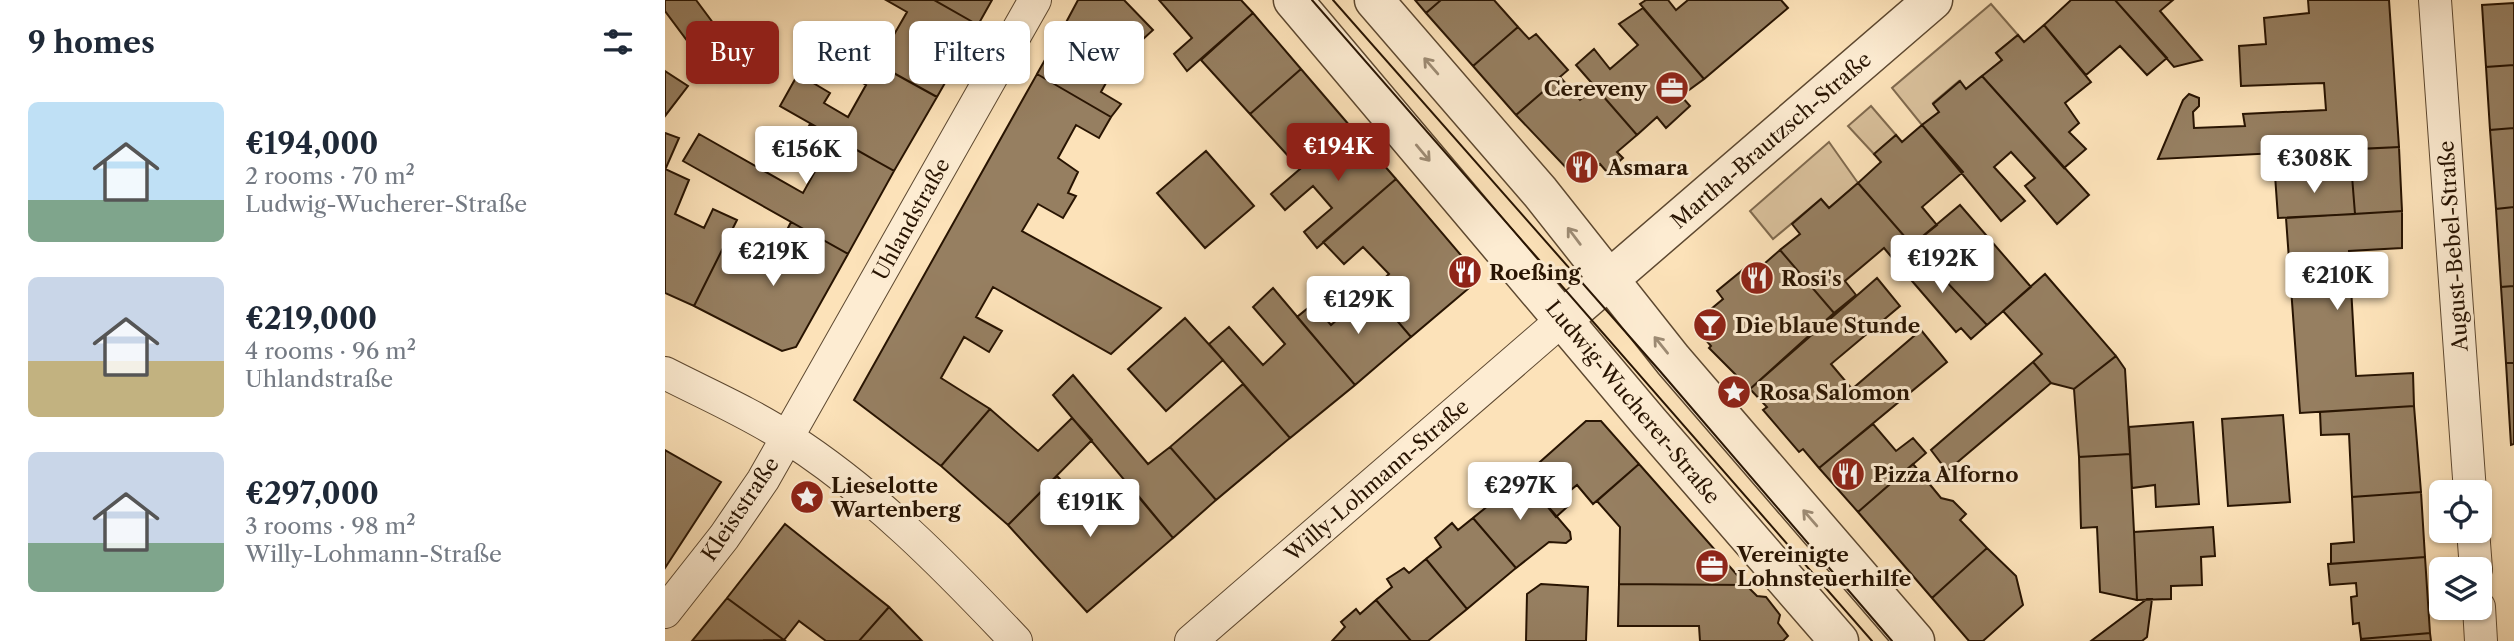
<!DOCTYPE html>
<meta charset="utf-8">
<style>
body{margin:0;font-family:"Libre Caslon Text",serif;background:#f2f2f3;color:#1f2937;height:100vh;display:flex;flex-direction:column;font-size:26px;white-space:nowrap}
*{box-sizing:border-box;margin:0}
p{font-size:23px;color:#747a83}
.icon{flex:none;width:38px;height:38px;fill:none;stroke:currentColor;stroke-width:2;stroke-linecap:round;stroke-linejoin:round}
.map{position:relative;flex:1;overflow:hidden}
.panel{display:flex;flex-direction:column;background:#fff;width:665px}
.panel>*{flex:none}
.banner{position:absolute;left:21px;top:21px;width:665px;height:63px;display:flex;gap:14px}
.fabs{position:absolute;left:1764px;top:480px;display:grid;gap:14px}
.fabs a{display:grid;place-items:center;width:63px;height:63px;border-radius:10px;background:#fff;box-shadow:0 2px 5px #0004;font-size:35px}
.price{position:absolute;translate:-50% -60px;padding:0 16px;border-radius:7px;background:#fff;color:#222;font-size:23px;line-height:46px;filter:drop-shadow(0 2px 4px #0008)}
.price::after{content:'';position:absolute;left:50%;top:42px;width:21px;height:16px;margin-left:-10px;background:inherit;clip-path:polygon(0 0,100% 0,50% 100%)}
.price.on{background:#8f2418;color:#fff}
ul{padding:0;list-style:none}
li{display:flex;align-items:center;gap:21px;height:175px;padding:0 28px}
li span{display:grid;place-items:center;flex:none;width:196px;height:140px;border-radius:10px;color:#555}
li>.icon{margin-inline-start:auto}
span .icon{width:84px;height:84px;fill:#fffc;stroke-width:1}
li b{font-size:30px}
h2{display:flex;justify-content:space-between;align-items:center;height:84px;padding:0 28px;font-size:30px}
.chip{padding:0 24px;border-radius:10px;background:#fff;box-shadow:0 2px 5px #0004;font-size:24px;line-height:63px}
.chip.on{background:#8f2418;color:#fff}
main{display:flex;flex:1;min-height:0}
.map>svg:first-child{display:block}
.green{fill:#d8bf9a;stroke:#806a4e;stroke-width:2}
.building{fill:#967f61;stroke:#281402;stroke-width:2}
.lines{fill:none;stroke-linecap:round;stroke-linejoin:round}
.minor-casing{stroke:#5d4830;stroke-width:34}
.tertiary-casing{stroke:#5d4830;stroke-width:41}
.minor{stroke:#fdecd2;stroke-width:32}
.tertiary{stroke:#fdecd2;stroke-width:38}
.tram{stroke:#281402;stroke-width:2}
.oneway{stroke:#9d8b74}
.labels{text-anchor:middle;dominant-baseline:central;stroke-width:6;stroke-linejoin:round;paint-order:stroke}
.poi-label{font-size:21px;font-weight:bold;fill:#281402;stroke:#fdecd2;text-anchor:start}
.street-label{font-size:21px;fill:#281402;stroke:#fdecd2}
</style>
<main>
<section class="panel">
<h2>9 homes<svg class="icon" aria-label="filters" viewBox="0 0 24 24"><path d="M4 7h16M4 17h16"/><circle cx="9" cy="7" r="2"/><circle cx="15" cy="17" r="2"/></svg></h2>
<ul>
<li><span style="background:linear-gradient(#bfe0f5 70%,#7fa58c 0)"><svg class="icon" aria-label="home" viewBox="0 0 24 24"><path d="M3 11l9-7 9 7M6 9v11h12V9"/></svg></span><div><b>€194,000</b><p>2 rooms · 70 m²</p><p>Ludwig-Wucherer-Straße</p></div></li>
<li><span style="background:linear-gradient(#c9d6e8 60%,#c2b280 0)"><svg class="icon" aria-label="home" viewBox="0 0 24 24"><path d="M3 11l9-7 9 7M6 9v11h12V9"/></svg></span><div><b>€219,000</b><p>4 rooms · 96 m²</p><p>Uhlandstraße</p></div></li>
<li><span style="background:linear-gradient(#c9d6e8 65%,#7fa58c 0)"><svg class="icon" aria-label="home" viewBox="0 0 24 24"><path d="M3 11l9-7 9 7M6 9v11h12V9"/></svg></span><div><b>€297,000</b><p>3 rooms · 98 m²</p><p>Willy-Lohmann-Straße</p></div></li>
</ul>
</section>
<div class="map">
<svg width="1849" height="641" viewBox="0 0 1849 641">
<rect width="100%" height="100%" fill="#fce2b9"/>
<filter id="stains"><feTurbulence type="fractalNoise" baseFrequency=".00286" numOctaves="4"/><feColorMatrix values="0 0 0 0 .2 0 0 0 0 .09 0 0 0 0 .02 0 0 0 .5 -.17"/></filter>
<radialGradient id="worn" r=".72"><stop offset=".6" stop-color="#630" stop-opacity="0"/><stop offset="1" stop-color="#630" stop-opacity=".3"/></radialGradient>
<path class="green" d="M1326 4 1353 35 1331 53 1337 60 1301 89 1294 81 1268 103 1274 112 1257 125 1227 88Z
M1206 106 1231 135 1209 154 1183 126Z
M1164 142 1193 183 1164 208 1156 199 1108 239 1085 211Z"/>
<path class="building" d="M0 0H31L63 43 38 62 0 11Z
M221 0H269L313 25 272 97 187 50 198 31 223 45 242 12Z
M269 0H327L313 25Z
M413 0H459L488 30 452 63 397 30Z
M494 0H576L588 13 522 71 509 54 527 38Z
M750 0H776L761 13Z
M776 0H829L853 27 808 66 761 13Z
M981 0H1003L1011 10 1023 0H1116L1123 8 1039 79 975 4Z
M1406 0H1450L1502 58 1482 75 1455 46 1421 75 1379 25Z
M1450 0H1508L1495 11 1537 60 1509 67Z
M1643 0H1724L1734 147 1493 159 1518 100 1524 94 1534 98V106L1528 112 1529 128 1580 126 1578 114 1661 110 1659 83 1576 86 1574 46 1601 44 1599 18 1644 13Z
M1849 3V65L1821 67 1817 5Z
M978 8 1039 79 1016 96 1025 106 1001 128 992 117 972 135 911 65 929 49 945 69 973 45 954 24Z
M588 13 636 69 585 114 536 60Z
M1379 25 1426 82 1400 103 1414 123 1404 132 1421 149 1399 168 1317 76 1337 60 1331 53 1353 35 1359 42Z
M853 27 864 39 871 34 903 70 851 115 808 66Z
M397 30 452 63 436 92 456 104 446 117 372 74Z
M187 50 272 97 229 171 115 106 133 74 165 93 159 103 183 117 201 85 175 70Z
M1849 65V128L1825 130 1821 67Z
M636 69 685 126 635 169 585 114Z
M0 71 23 86 0 116Z
M372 74 446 117 434 138 411 125 393 158 413 172 403 193 411 196 398 218 373 204 357 231 496 308 446 354 328 287 311 317 337 331 324 352 299 337 276 378 325 409 276 466 189 400Z
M1317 76 1424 195 1392 224 1360 186 1370 178 1346 152 1329 167 1360 201 1336 221 1257 125 1274 112 1268 104 1295 81 1301 89Z
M895 77 915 100 931 88 972 135 952 152 958 158 942 172 935 164 920 177 908 175 851 115Z
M145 124 229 171 183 254 18 161 34 134 138 193 158 157 133 144Z
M1257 125 1298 172 1257 207 1272 225 1247 245 1193 183 1216 162 1209 154 1231 135 1237 142Z
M685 126 731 179 652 248 639 232 667 208 648 186 620 210 606 194Z
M1849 128V207L1831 209 1825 130Z
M0 133 14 138 0 170Z
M1734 147 1737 211 1690 214 1687 176 1670 177 1669 150Z
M541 151 589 206 540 248 492 193Z
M0 169 24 180 10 214 39 228 48 209 72 220 29 306 0 293Z
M1670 171V177L1687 176 1690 214 1613 218 1610 175Z
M731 179 806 267 804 288 746 337 706 290 724 274 698 247 679 264 658 242Z
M1193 183 1247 245 1229 260 1219 248 1180 281 1191 295 1169 313 1115 250 1135 234 1127 224 1156 199 1164 208Z
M1295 205 1366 287 1322 325 1247 245Z
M1849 207V286L1836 287 1831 209Z
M1737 211V248L1684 251 1691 376 1748 373 1749 406 1635 413 1621 218Z
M126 222 183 254 131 347 117 351 29 306 61 242 105 264Z
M1247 245 1322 325 1306 339 1296 328 1291 332 1241 274 1248 268 1236 254Z
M1115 250 1169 313 1085 389 1044 348 1046 346 1035 333 1040 314 1058 299 1052 291 1085 264 1091 271Z
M1380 274 1451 356 1409 389 1386 383 1368 362 1377 354 1338 311Z
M1212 278 1235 306 1166 364 1187 389 1256 330 1282 362 1154 468 1138 449 1134 452 1098 410 1102 407 1085 389Z
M1849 286V363H1841L1836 287Z
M608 288 690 385 625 438 544 344 564 327 598 365 620 344 588 307Z
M706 290 746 337 690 385 632 317 648 304 666 325Z
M520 318 558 360 501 411 463 369Z
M1451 356 1460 369 1465 454 1414 457 1409 389Z
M1368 362 1386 383 1282 471 1266 450Z
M1841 363H1849V444L1846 445Z
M408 375 483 464 505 447 551 500 508 538 388 395Z
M578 384 625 438 551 500 505 447Z
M1749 406 1756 492 1687 497 1684 434 1656 435 1655 412Z
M325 409 373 451 407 418 427 440 343 525 276 466Z
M1618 415 1625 502 1563 506 1557 419Z
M921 421H936L974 464 928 504 912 485 896 498 902 507 891 517 858 477Z
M1528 422 1534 504 1491 507 1490 485 1467 488 1464 427Z
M1208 424 1231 451 1248 438 1261 453 1193 512 1154 468Z
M0 450 56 482 0 568Z
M1465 454 1469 532 1472 600 1435 592 1432 527 1416 528 1414 457Z
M974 464 1081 585 954 584 955 527 932 501Z
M1248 464 1276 498 1288 501 1301 514 1295 520 1322 548 1267 598 1193 512Z
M392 476 426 512 462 482 508 538 422 612 343 525Z
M858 477 905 532 906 539 901 543 884 542 851 568 808 518 824 505 819 496 836 482 844 488Z
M1756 492 1760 557 1666 564V544L1689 542 1687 497Z
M808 518 851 568 802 609 761 559 776 547 770 538 787 523 793 530Z
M120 524 224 607 194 641H161L134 621 119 640 62 598Z
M1548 527 1550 556 1536 557 1537 585 1506 586V599L1472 600 1469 532Z
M1322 548 1351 576 1358 605 1318 641H1304L1267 598Z
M1760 557 1765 633 1696 639 1694 623 1688 624 1686 597 1692 596 1691 583 1665 585 1663 564Z
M761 559 802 609 763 641H746L711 600 727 587 722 579 739 568 744 573Z
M876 584 923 587 921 641H861L862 594Z
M954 584 1081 585 1092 596 1101 597 1115 615 1113 623 1123 636 1118 641H1035L1034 626H953Z
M62 598 119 640 27 641Z
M1482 599H1487L1482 637 1477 641H1426Z
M711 600 746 641H667L680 627 676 622 691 609 695 614Z
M224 607 257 641H194Z
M1765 633 1766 641H1696V639Z"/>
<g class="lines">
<g class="minor-casing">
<path id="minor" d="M1770 0 1805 492
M0 373C41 394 85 413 123 438 209 493 281 567 351 641
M1808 530 1811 569
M1814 607 1816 641
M0 612 59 537 98 480 370 0
M526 641 897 320"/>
</g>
<g class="tertiary-casing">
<path id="tertiary" d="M628 0 984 422 1174 641
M709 0 875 192 1008 360 1250 641
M897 320 1268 0"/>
</g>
<use href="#minor" class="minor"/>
<use href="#tertiary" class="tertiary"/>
<path class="tram" d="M647 0 1207 641
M668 0 994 370 1227 641"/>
</g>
<defs><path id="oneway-shaft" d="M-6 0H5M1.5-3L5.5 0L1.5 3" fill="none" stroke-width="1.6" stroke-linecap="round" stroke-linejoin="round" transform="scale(1.75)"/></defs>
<g class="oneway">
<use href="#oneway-shaft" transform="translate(766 66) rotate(-131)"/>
<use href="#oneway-shaft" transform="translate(758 153) rotate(50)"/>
<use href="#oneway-shaft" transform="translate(909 236) rotate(-127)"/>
<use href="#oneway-shaft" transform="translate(996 345) rotate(-129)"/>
<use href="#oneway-shaft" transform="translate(1145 518) rotate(-131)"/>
</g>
<defs>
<g id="office-disc" transform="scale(1.75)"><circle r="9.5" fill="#8f2418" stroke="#fdecd2"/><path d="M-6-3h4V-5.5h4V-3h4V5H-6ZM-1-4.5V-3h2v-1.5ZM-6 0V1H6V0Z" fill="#fff"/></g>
<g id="restaurant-disc" transform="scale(1.75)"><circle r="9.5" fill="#8f2418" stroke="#fdecd2"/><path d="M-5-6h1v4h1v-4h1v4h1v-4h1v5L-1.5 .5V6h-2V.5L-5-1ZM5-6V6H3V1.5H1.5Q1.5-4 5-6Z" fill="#fff"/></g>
<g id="bar-disc" transform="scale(1.75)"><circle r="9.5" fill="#8f2418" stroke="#fdecd2"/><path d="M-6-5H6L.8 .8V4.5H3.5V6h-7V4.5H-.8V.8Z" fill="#fff"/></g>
<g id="sight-disc" transform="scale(1.75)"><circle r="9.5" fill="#8f2418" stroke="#fdecd2"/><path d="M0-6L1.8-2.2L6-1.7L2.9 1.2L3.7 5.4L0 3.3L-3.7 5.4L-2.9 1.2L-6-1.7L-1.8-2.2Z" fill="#fff"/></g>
</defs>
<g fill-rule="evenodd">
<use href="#office-disc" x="1007" y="88"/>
<use href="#restaurant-disc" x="917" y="167"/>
<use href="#restaurant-disc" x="800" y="272"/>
<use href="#restaurant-disc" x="1092" y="278"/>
<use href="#bar-disc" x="1045" y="325"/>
<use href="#sight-disc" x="1069" y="392"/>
<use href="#restaurant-disc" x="1183" y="474"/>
<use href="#sight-disc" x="142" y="497"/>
<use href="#office-disc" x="1047" y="566"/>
</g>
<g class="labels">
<g class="poi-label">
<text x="982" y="88" text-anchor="end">Cereveny</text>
<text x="942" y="167">Asmara</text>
<text x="824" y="272">Roeßing</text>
<text x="1116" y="278">Rosi's</text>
<text x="1070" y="325">Die blaue Stunde</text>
<text x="1094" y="392">Rosa Salomon</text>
<text x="1208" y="474">Pizza Alforno</text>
<text x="166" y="485">Lieselotte<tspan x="166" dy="24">Wartenberg</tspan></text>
<text x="1072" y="554">Vereinigte<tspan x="1072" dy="24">Lohnsteuerhilfe</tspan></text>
</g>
<g class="street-label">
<text transform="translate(1106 140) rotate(-41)">Martha-Brautzsch-Straße</text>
<text transform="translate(246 219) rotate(-61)">Uhlandstraße</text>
<text transform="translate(1788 246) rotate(-94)">August-Bebel-Straße</text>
<text transform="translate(968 402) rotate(50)">Ludwig-Wucherer-Straße</text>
<text transform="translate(712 480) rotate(-41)">Willy-Lohmann-Straße</text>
<text transform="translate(75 509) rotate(-56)">Kleiststraße</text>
</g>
</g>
<rect width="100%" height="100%" filter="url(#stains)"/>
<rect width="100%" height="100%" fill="url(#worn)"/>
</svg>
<div class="fabs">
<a><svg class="icon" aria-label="locate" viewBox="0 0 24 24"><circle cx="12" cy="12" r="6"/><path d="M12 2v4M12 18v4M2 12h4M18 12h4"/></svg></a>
<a><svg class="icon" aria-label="layers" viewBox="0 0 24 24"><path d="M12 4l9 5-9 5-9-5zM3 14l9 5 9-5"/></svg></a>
</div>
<b class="price on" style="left:673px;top:183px">€194K</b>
<b class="price" style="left:141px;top:186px">€156K</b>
<b class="price" style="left:1649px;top:195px">€308K</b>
<b class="price" style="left:108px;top:288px">€219K</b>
<b class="price" style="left:1277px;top:295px">€192K</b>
<b class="price" style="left:1672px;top:312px">€210K</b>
<b class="price" style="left:693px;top:336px">€129K</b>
<b class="price" style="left:855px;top:522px">€297K</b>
<b class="price" style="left:425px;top:539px">€191K</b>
<div class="banner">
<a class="chip on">Buy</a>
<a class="chip">Rent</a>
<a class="chip">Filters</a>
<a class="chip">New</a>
</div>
</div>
</main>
